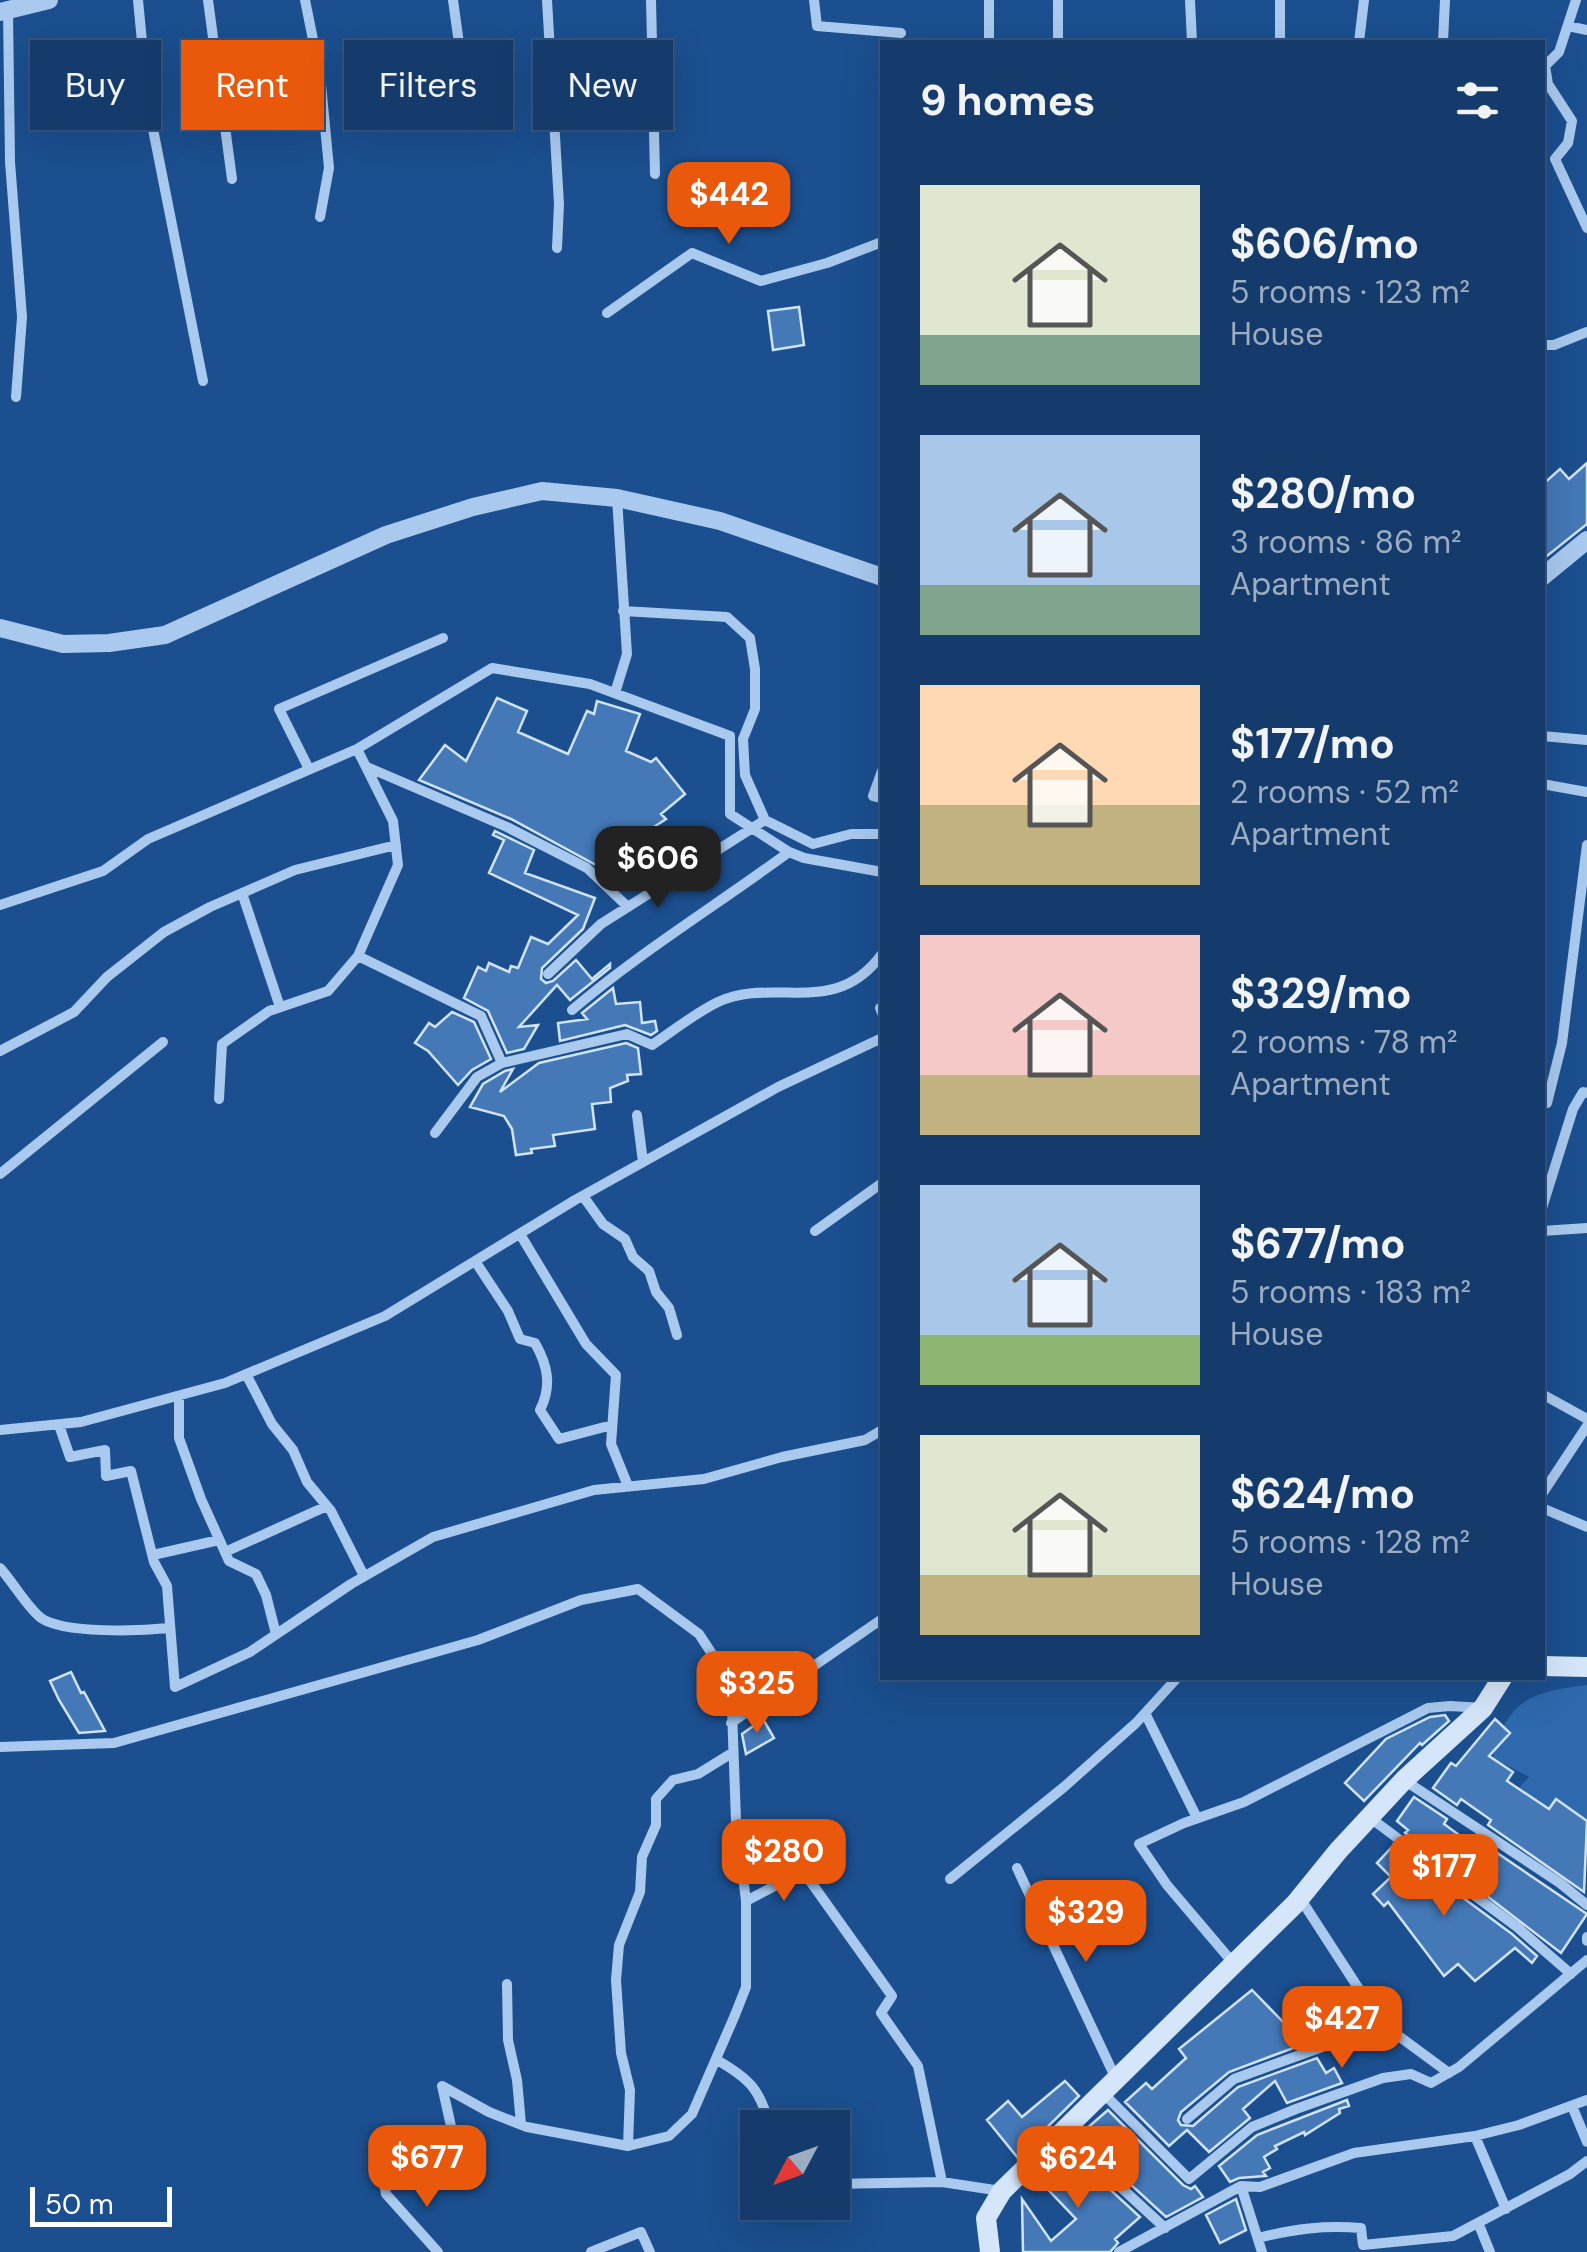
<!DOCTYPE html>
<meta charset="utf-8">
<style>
body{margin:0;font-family:"DM Sans",sans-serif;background:#1d4271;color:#f1f3f6;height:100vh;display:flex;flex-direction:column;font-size:38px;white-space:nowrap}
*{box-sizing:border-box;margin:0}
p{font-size:32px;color:#9dadc1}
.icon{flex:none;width:55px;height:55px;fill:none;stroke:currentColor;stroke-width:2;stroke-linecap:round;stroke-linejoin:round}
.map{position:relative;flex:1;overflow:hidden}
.panel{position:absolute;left:880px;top:40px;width:665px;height:1640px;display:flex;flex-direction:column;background:#143b6b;border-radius:0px;box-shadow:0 10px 40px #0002,0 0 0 2px #33557e}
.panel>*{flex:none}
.guide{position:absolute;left:30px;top:40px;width:700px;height:90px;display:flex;gap:20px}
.needle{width:65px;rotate:229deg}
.fabs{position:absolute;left:740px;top:2110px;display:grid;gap:20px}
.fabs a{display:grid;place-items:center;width:110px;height:110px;border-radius:0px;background:#143b6b;box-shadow:0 10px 40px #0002,0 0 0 2px #33557e;font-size:50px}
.scale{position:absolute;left:30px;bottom:25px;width:142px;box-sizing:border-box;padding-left:10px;border:5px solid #fff;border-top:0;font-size:28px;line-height:35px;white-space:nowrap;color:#fff;-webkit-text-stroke:8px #1b4f8f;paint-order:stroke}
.price{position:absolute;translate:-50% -85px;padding:0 22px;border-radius:20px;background:#ea580c;color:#fff;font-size:32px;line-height:65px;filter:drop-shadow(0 2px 5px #0008)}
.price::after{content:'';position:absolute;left:50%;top:60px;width:30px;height:22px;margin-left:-15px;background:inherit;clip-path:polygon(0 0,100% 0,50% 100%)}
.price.selected{background:#222;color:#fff}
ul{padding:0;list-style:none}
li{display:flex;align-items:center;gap:30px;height:250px;padding:0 40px}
li span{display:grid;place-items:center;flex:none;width:280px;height:200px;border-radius:0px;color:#555}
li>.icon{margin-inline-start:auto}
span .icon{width:120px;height:120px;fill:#fffc;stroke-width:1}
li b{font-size:42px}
h2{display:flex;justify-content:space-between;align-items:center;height:120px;padding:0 40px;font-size:42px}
.chip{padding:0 35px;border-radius:0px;background:#143b6b;box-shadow:0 10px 40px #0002,0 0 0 2px #33557e;font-size:35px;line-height:90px}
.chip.selected{background:#ea580c;color:#fff}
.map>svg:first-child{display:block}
.green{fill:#2e69ad}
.building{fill:#4478b7;stroke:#cfe3fa;stroke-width:2.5}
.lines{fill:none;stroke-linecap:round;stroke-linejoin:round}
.minor{stroke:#a9c9ee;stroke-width:10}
.tertiary{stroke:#a9c9ee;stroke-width:18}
.secondary{stroke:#d6e6fa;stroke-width:20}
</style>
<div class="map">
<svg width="1587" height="2252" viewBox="0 0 1587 2252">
<rect width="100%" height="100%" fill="#1b4f8f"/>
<path class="green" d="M1587 1685V1831L1560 1810 1511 1796 1529 1777 1493 1758C1506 1699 1532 1692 1587 1685Z"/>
<path class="building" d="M799 307 804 345 773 350 768 311Z
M1587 463V524L1542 560V485L1560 469 1569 479Z
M497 698 527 711 518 732 568 754 587 711 594 714 597 701 640 714 626 751 651 762 656 758 685 794 661 814 666 819 596 865 511 819 419 780 445 745 466 761Z
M495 831 534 850 525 873 595 898 583 929 542 968 541 979 546 983 553 981 576 960 592 979 610 964V968L570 1000 557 985 519 1027 538 1025 524 1049 507 1053 488 1011 464 998 478 967 486 971 489 963 509 972 511 966 518 968 531 937 548 944 578 915 489 873 504 840 493 835Z
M613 988 616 1004 640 1002 642 1023 655 1021 657 1031 651 1035 625 1025 560 1041 558 1023 587 1019 582 1013Z
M452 1012 474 1022 491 1059 472 1070 458 1085 428 1051 415 1043 429 1023 435 1027Z
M626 1043 638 1048 641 1074 627 1075 628 1081 610 1088 611 1102 592 1104 595 1129 553 1135 555 1146 531 1149 532 1153 516 1155 512 1129 504 1116 470 1107 483 1084 505 1071 513 1069 500 1092 539 1063Z
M71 1672 81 1693 84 1692 105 1731 79 1733 59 1700 50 1681Z
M1445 1715 1449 1721 1422 1745 1420 1743 1364 1801 1345 1783 1386 1739 1430 1717Z
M763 1719 774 1738 746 1754 742 1734Z
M1495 1719 1510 1733 1489 1756 1513 1772 1507 1781 1549 1809 1556 1799 1587 1821 1584 1892 1488 1825 1491 1820 1461 1799 1457 1805 1433 1788 1451 1763 1456 1766Z
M1414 1797 1447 1819 1444 1824 1474 1846 1478 1840 1587 1914 1561 1953 1405 1833 1408 1830 1397 1821Z
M1393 1846 1512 1934 1537 1956 1532 1963 1515 1948 1475 1981 1458 1964 1444 1976 1388 1902 1384 1906 1373 1894 1391 1877 1377 1863Z
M1252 1990 1286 2025 1291 2023 1304 2044 1229 2072 1181 2112 1178 2120 1181 2125 1193 2126 1238 2087 1317 2058 1326 2073 1334 2068 1342 2083 1287 2103 1275 2081 1243 2109 1250 2118 1209 2152 1187 2130 1169 2146 1125 2102 1146 2083 1152 2089 1186 2058 1179 2049Z
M1065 2081 1079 2096 1017 2157 987 2120 1008 2101 1022 2117Z
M1347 2100 1349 2106 1339 2109 1340 2113 1305 2135 1304 2132 1275 2146 1277 2149 1264 2157 1270 2168 1263 2172 1266 2176 1239 2178 1230 2182 1219 2166 1257 2135Z
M1108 2110 1183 2185 1191 2189 1195 2186 1203 2197 1166 2217 1078 2136Z
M1065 2148 1140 2217 1115 2239 1118 2243 1110 2252H1023L1022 2199 1051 2241 1076 2219 1036 2177Z
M1236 2199 1246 2230 1220 2243 1206 2215Z"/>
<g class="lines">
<path class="minor" d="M138 0 148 104 203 381
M208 0 232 179
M305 0 320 74 329 168 320 217
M453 0 470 123
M547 0 559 204 557 248
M651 0 655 174
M814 0 817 26 901 33
M989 0V42
M1058 0V42
M1190 0 1192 42
M1576 0 1559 52 1545 66 1548 84 1572 121 1568 143 1555 159 1587 228
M8 10 10 162 22 317 16 397
M1568 26 1587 30
M1280 42V0
M1359 42 1364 0
M1443 42 1445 0
M607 313 692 253 761 281 827 263 882 242
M1542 345H1554L1587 332
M623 611 727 617 750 638 755 669V709L743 739 745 775 765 820
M615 693 627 654 617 498
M1542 736 1587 740
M367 767 507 827 587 868 628 907
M309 769 279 709 443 638
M882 771 873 796 882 798
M1542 784 1587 792
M242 893 280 1007
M0 905 103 871 148 839 357 749 492 668 590 684 730 736V814L789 852 804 858 882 872
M358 956 481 1016 502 1063
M548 974 601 924 765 820 813 844 851 834H882
M880 1008 882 1013
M572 1010C640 952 717 905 789 852
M0 1051 74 1012 107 977 164 932 210 907 295 870 396 845
M219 1099 222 1044 269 1011 328 991 358 956 398 865 393 821 357 749
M1542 1104 1547 1103 1562 1043 1587 845
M637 1115 643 1162
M435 1133 477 1077 502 1063 627 1034 652 1045C673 1031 695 1013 718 1002 775 976 835 1019 882 954
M0 1174 163 1042
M583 1196 603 1224 625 1239 633 1257 649 1271 656 1292 669 1308 677 1335
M1542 1208 1573 1109 1583 1092 1587 1093
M815 1231 882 1183
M1542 1231 1587 1228
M520 1234 586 1344 616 1375 611 1444 628 1486
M475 1261 508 1311 520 1339 535 1343C548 1366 552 1386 540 1410L559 1439 612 1425
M246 1374 272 1424 293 1450 307 1482 331 1511 364 1576
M1542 1394 1587 1419
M179 1396V1438L201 1499 229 1561 256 1574 266 1595 276 1634
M59 1425 70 1457 105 1450 106 1476 131 1471 154 1562 167 1586 175 1687 250 1652 351 1584 433 1537 594 1490 704 1479 782 1457 865 1440 882 1430
M0 1430 81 1422 225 1383 385 1316 575 1200 778 1087 882 1038
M1542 1494 1587 1426
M1542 1508 1587 1527
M225 1552 327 1506
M153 1555 219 1540
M0 1568C13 1582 26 1606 41 1618 64 1634 141 1631 169 1628
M1145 1713 1197 1818
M731 1723 882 1619
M0 1747 114 1743 478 1640 581 1600 638 1589 699 1634 731 1683 736 1820 746 1901V1987L735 2015 692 2114 669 2136 628 2146 527 2127 489 2112 442 2086 451 2126 445 2145 393 2146 381 2164 386 2194 438 2252
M1404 1780 1560 1883 1587 1905
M1369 1817 1517 1927 1571 1974
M1017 1868 1116 2079
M950 1879 1064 1787 1136 1723 1177 1678
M1300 1898 1381 2023 1449 2073
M746 1901 803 1871 892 1996 881 2013 918 2066 942 2182
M1587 1937V1941
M1234 1964 1167 1885 1139 1844 1184 1823 1244 1802 1428 1708 1450 1706 1483 1708
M507 1984 508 2040 517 2080 521 2124
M717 2060C750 2079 761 2090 770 2128
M1103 2093 1189 2179 1252 2127 1296 2109 1383 2078 1411 2074 1431 2083 1459 2067 1587 1960
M1572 2106 1587 2142
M1187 2119 1234 2079 1333 2043 1354 2040 1381 2023
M1062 2133 1165 2228
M1475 2136 1506 2209
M628 2146 630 2090 621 2053 616 1980 619 1945 640 1892 642 1857 656 1825V1799L673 1780 698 1774 732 1753
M832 2184 942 2182 1001 2191
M1241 2186 1262 2252
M1479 2225 1490 2252
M1258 2238C1294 2229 1324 2225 1361 2228L1363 2245 1453 2236 1570 2174 1587 2161
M591 2252 641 2232 650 2252
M1119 2252 1241 2186 1260 2187 1354 2153 1475 2136 1519 2125 1587 2100"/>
<path class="tertiary" d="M0 12 49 0
M1542 577 1587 540
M0 628 63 644 109 643 165 635 386 535 473 507 542 491 617 498 720 521 882 577"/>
<path class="secondary" d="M1542 1666 1587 1667
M990 2252 986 2218 1002 2191 1295 1904 1338 1851 1404 1780 1483 1708 1502 1678"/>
</g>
</svg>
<div class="fabs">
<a><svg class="needle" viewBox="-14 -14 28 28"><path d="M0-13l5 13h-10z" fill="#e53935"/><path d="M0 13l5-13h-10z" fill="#9dadc1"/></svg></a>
</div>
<div class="scale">50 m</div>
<b class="price" style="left:729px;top:247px">$442</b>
<b class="price selected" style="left:658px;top:911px">$606</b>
<b class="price" style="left:757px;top:1736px">$325</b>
<b class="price" style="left:784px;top:1904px">$280</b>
<b class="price" style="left:1444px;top:1919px">$177</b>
<b class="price" style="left:1086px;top:1965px">$329</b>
<b class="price" style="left:1342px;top:2071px">$427</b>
<b class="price" style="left:427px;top:2210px">$677</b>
<b class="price" style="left:1078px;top:2211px">$624</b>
<div class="guide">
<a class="chip">Buy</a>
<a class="chip selected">Rent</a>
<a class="chip">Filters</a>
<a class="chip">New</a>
</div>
<section class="panel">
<h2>9 homes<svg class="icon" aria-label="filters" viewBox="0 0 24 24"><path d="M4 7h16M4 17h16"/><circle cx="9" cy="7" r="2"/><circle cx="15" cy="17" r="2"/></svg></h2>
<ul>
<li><span style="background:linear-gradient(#dfe7d0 75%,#7fa58c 0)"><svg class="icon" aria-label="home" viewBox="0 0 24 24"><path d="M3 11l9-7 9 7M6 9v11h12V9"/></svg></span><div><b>$606/mo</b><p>5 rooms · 123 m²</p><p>House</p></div></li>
<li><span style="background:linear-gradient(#a9c7e8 75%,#7fa58c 0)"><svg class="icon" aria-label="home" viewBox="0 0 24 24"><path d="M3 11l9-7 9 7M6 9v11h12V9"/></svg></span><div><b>$280/mo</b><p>3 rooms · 86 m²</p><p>Apartment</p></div></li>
<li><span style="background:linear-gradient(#ffd9b3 60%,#c2b280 0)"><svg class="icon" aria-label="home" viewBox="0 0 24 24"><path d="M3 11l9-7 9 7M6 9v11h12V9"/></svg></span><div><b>$177/mo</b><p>2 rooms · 52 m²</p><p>Apartment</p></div></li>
<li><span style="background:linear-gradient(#f6c9c9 70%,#c2b280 0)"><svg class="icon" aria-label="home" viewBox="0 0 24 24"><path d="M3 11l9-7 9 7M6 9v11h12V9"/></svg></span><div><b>$329/mo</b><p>2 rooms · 78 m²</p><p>Apartment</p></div></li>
<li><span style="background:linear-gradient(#a9c7e8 75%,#8fb573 0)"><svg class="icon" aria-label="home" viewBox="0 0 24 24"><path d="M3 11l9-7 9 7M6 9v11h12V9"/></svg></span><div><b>$677/mo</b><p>5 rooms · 183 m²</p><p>House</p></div></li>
<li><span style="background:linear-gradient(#dfe7d0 70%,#c2b280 0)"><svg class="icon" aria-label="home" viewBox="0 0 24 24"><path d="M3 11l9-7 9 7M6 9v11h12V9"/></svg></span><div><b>$624/mo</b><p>5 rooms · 128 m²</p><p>House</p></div></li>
</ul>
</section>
</div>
